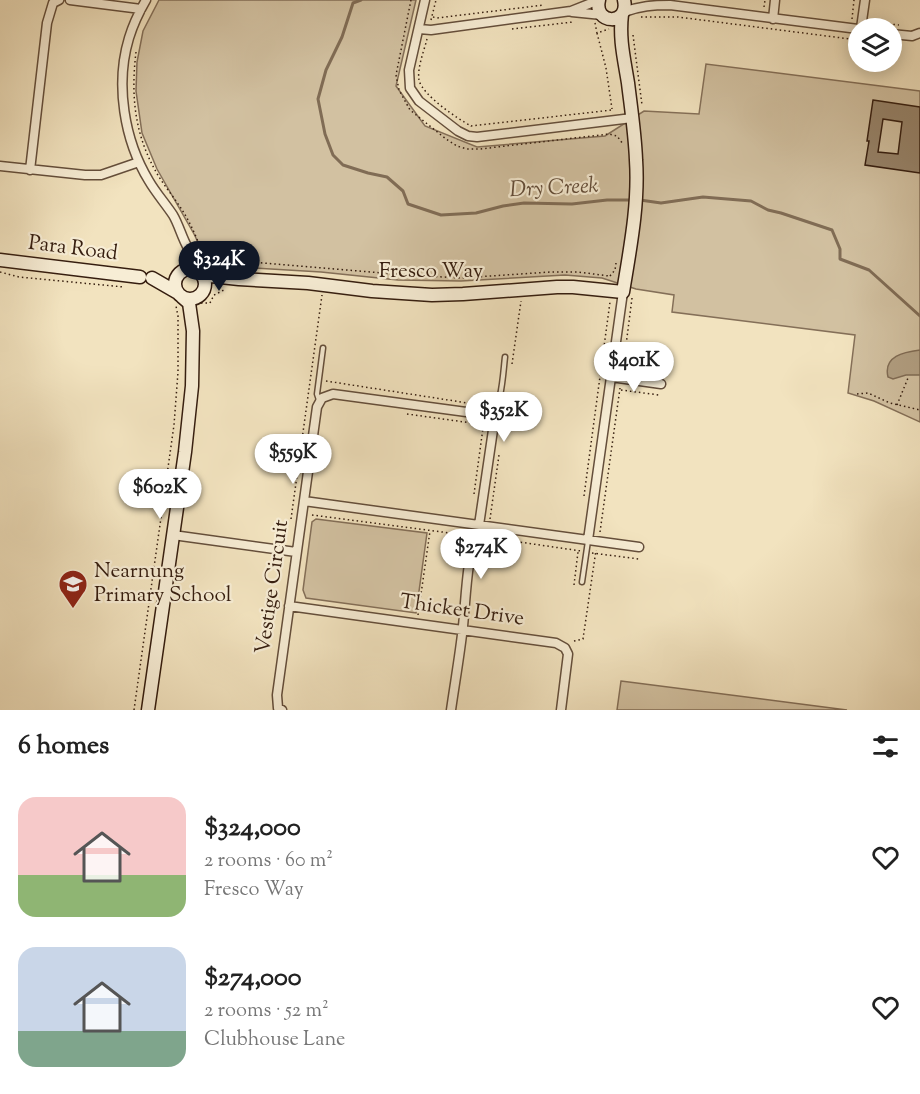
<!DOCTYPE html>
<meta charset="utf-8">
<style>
body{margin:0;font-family:"Sorts Mill Goudy",serif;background:#f6f6f6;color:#222;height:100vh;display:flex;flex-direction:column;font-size:22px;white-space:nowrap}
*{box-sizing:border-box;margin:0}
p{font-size:20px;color:#767676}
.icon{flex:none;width:33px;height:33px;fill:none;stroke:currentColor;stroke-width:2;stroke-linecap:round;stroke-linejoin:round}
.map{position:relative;height:710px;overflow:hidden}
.drawer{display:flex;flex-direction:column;background:#fff;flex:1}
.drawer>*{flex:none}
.buttons{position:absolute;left:848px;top:18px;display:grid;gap:12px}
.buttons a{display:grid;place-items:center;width:54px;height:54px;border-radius:50%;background:#fff;box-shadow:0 3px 15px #0003;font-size:30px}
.price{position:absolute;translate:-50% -51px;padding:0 14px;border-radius:21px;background:#fff;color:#222;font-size:20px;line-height:39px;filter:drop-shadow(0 2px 3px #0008)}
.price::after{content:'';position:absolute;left:50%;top:36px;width:18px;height:14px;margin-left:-9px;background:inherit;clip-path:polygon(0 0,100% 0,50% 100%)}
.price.on{background:#111827;color:#fff}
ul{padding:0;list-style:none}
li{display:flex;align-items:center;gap:18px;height:150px;padding:0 18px}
li span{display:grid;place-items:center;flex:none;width:168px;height:120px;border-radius:18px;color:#555}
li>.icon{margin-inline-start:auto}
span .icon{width:72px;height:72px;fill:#fffc;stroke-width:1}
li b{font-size:26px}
h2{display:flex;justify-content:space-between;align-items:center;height:72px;padding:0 18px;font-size:26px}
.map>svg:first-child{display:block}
.green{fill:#d2c1a1;stroke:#846f58;stroke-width:1.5}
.water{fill:#b2a083;stroke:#806c55;stroke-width:1.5}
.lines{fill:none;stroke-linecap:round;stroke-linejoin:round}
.stream{stroke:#806c55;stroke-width:3}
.building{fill:#97846b;stroke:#351d0f;stroke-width:1.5;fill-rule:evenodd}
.lane-casing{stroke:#644e3b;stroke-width:7}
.street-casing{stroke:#644e3b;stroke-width:11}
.secondary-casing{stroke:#351d0f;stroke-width:15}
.path{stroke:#351d0f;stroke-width:1.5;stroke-dasharray:1.5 3;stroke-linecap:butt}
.lane{stroke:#f7edd5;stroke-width:4}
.street{stroke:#f7edd5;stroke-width:8}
.secondary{stroke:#f7edd5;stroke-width:12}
.labels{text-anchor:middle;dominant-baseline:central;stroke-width:4.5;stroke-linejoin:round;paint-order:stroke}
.street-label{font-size:21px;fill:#351d0f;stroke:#f7edd5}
.poi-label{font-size:21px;fill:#351d0f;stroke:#f7edd5;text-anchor:start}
.water-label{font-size:22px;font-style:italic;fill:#614b38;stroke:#f7edd5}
</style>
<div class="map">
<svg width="920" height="710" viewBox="0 0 920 710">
<rect width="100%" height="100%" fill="#f2e3bf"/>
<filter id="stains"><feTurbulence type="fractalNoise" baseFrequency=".00333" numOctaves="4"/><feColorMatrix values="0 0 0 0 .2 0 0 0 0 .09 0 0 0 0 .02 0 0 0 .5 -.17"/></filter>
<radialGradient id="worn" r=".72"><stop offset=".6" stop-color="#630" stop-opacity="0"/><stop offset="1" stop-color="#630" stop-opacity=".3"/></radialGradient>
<path class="green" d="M159 0H416L396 86 425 126 477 147 605 136 644 111 699 114 706 64 920 91V422L874 401 848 393 855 335 672 312 674 295 636 289 602 278 565 275 461 281 398 280 321 272 221 266 206 259 194 234 157 169 142 133 136 91 137 62 143 31Z
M316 519 427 533 416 613 306 598 303 590 312 522Z
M621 681 847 710H617Z"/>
<path class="water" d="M920 350V375H906L893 379 888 377C883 356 904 352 920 350Z"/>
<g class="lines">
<path class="stream" d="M361 0 353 3 342 37 326 70 318 99 325 134 333 155 343 165 368 173 387 177 403 191 408 204 441 215 476 213 503 206 524 203 572 204 607 200H633
M640 200 661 203 703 197 751 201 768 210 781 213 832 230 840 249V259L869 270 920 316"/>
</g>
<path class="building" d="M873 100 920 107V173L865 165 869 141H867ZM883 119 902 122 898 154 878 152Z"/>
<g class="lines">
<g class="lane-casing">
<path id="lane" d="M319 400 317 394 323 348
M489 418C502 408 503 373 505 357
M582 582 588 541"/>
</g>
<g class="street-casing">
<path id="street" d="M70 0 141 9
M146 0C139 12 133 25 129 38 115 84 124 140 149 181 156 193 165 203 173 215 179 225 182 238 188 248 193 257 197 264 201 273
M425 0 409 70 410 88 419 101 458 131 468 136 477 137 632 118
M572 12 602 15
M624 12C640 6 653 5 670 5L858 29
M773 19 775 0
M861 28 865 0
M419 29 431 30 571 11 599 0
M891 34 912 36 920 33
M0 166 85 175H101L139 162
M30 170 47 23 53 3 59 0
M183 271 186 266 188 249
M611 377 661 384
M304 501 639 547
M173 535 296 552
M588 540 623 292
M289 606 556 643 565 648 568 654 561 710
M282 710 278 708 277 695 317 407 322 398 333 394 481 414C489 417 493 421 493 430L479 525C467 552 466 597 463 626 460 654 455 682 451 710"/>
</g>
<g class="secondary-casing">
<path id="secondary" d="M599 0C593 25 630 26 624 0
M0 260 140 277
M175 284a15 15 0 1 1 30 0a15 15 0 1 1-30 0Z
M202 275 239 279 308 283 372 291 432 295 463 294 557 287H573L623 292C630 249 639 204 636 160 635 134 631 108 628 83 624 58 619 39 622 14
M152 278 178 293
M148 710 185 452 192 386 193 331 189 303 182 297"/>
</g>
<path class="path" d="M411 0 396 75 399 90 410 110 446 139 457 146 467 149H480L609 134 617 136 623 144
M764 7 765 0
M433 17 437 18 544 5
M641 17H678L858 40
M852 19 854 0
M431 20 436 0
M871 22 899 25
M595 23 597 33 609 29
M512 29 573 22
M597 33 606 68 612 109
M633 35 642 105
M427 39C424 51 417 68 419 80 422 95 458 119 471 126L612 110
M891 45H895
M136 52C131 94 134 132 155 170 163 185 175 198 184 213 192 226 198 241 203 255
M205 259 208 262 217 265
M217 266V265L251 262 407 275 461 278 550 272H578L609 276
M0 272 19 277 124 287
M610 276 615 270 616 263
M632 298 623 369 662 374
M201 303H210L214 295 226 289
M512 364 521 301
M326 381 487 406
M621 390 659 395
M857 394 868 393 890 403 920 410
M897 405 908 378
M407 414 479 424
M502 430 507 399
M474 494 483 428
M584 496 610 302
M312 515 465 535
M291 519 322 295
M490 519 499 455
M600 532 620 388
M485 537 581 551
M592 553 639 559
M574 585 578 552
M418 615 430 531
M574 641 583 639 596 550
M134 710 174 425 178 372V316L176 306"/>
<use href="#lane" class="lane"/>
<use href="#street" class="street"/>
<use href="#secondary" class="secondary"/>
</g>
<defs>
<g id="school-pin" transform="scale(1.5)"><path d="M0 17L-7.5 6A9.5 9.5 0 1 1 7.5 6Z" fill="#8f2418" stroke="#f7edd5"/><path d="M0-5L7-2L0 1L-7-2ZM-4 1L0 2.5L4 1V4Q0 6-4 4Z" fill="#fff"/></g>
</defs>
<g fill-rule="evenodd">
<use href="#school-pin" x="73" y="584"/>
</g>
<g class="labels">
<g class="street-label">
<text transform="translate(73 249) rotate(7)">Para Road</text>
<text x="431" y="272">Fresco Way</text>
<text transform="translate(273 587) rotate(-82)">Vestige Circuit</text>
<text transform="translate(462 611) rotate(8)">Thicket Drive</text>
</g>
<g class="poi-label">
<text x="94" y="572">Nearnung<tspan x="94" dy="24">Primary School</tspan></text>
</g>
<g class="water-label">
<text transform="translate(554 189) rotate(-3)">Dry Creek</text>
</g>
</g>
<rect width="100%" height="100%" filter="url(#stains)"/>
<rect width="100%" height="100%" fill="url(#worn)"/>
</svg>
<div class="buttons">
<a><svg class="icon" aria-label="layers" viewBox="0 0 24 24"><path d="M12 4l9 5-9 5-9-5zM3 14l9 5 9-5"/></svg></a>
</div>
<b class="price on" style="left:219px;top:292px">$324K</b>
<b class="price" style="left:634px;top:393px">$401K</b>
<b class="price" style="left:504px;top:443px">$352K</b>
<b class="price" style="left:293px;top:485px">$559K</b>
<b class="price" style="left:160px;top:520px">$602K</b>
<b class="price" style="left:481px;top:580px">$274K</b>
</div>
<section class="drawer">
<h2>6 homes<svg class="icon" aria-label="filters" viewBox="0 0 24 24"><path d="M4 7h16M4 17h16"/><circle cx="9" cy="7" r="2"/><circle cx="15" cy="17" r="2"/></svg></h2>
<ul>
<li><span style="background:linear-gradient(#f6c9c9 65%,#8fb573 0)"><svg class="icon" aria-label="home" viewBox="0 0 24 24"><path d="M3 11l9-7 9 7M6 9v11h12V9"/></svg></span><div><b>$324,000</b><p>2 rooms · 60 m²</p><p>Fresco Way</p></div><svg class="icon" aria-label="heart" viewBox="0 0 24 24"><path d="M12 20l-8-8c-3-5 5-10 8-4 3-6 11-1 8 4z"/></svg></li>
<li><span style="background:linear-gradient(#c9d6e8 70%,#7fa58c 0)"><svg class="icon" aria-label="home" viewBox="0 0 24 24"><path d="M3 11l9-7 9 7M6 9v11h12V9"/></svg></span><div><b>$274,000</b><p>2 rooms · 52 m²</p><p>Clubhouse Lane</p></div><svg class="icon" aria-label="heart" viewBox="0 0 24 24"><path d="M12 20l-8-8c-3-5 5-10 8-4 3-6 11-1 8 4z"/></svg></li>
</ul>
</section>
